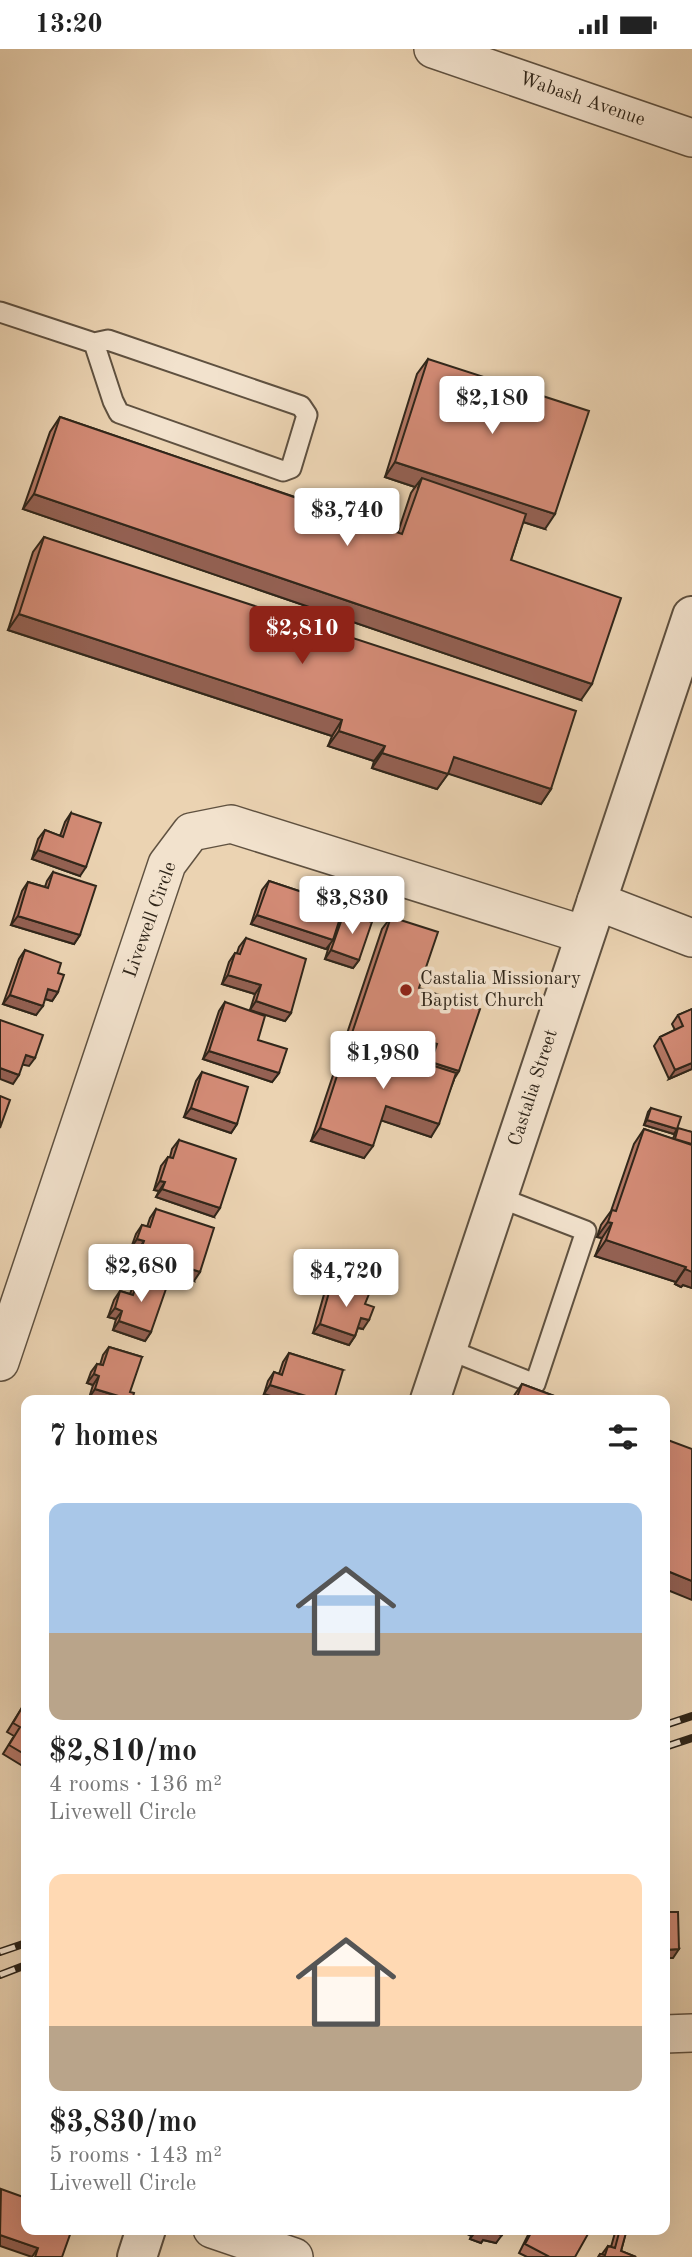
<!DOCTYPE html>
<meta charset="utf-8">
<style>
body{margin:0;font-family:"Old Standard TT",serif;background:#f6f6f6;color:#222;height:100vh;display:flex;flex-direction:column;font-size:26px;white-space:nowrap}
*{box-sizing:border-box;margin:0}
p{font-size:23px;color:#767676}
.icon{flex:none;width:38px;height:38px;fill:none;stroke:currentColor;stroke-width:2;stroke-linecap:round;stroke-linejoin:round}
.map{position:relative;flex:1;overflow:hidden}
.details{position:absolute;left:21px;top:1346px;width:649px;height:840px;display:flex;flex-direction:column;background:#fff;border-radius:14px;box-shadow:0 7px 28px #0002}
.details>*{flex:none}
.price{position:absolute;translate:-50% -60px;padding:0 16px;border-radius:7px;background:#fff;color:#222;font-size:23px;line-height:46px;filter:drop-shadow(0 2px 4px #0008)}
.price::after{content:'';position:absolute;left:50%;top:42px;width:21px;height:16px;margin-left:-10px;background:inherit;clip-path:polygon(0 0,100% 0,50% 100%)}
.price.current{background:#8f2418;color:#fff}
ul{padding:0;list-style:none}
li{display:grid;align-content:center;gap:14px;height:371px;padding:0 28px}
li span{display:grid;place-items:center;height:217px;border-radius:14px;color:#555}
li>.icon{margin-inline-start:auto}
span .icon{width:126px;height:126px;fill:#fffc;stroke-width:1}
li b{font-size:30px}
h2{display:flex;justify-content:space-between;align-items:center;height:84px;padding:0 28px;font-size:30px}
.status{display:flex;justify-content:space-between;align-items:center;height:49px;padding:0 35px;background:#fff;direction:ltr}
.status svg{height:19px;fill:currentColor}
.map>svg:first-child{display:block}
.lines{fill:none;stroke-linecap:round;stroke-linejoin:round}
.service-casing{stroke:#5f5140;stroke-width:23}
.minor-casing{stroke:#5f5140;stroke-width:40}
.tertiary-casing{stroke:#5f5140;stroke-width:42}
.service{stroke:#f2e2cd;stroke-width:19}
.minor{stroke:#f2e2cd;stroke-width:37}
.tertiary{stroke:#f2e2cd;stroke-width:38}
.rail-casing{stroke:#30261a;stroke-width:8}
.rail{stroke:#f2e2cd;stroke-width:5;stroke-dasharray:16;stroke-linecap:butt}
.wall{fill:#b57865;stroke:#30261a;stroke-width:2;fill-rule:evenodd}
.shaded-wall{fill:#946153;stroke:#30261a;stroke-width:2}
.building{fill:#d38b76;stroke:#30261a;stroke-width:2}
.poi-dot{fill:#8f2418;stroke:#f2e2cd;stroke-width:2.5}
.labels{text-anchor:middle;dominant-baseline:central;stroke-width:7;stroke-linejoin:round;paint-order:stroke}
.street-label{font-size:19px;fill:#30261a;stroke:#f2e2cd}
.poi-label{font-size:19px;fill:#30261a;stroke:#f2e2cd;text-anchor:start}
</style>
<div class="status"><b>13:20</b><svg viewBox="0 0 49 12"><path d="M0 12V9h3v3zM5 12V6h3v6zM10 12V3h3v9zM15 12V0h3v12zM26 1h20v11H26zM47 4h2v5h-2z"/></svg></div>
<div class="map">
<svg width="692" height="2208" viewBox="0 0 692 2208">
<rect width="100%" height="100%" fill="#ebd3b2"/>
<filter id="stains"><feTurbulence type="fractalNoise" baseFrequency=".00286" numOctaves="4"/><feColorMatrix values="0 0 0 0 .2 0 0 0 0 .09 0 0 0 0 .02 0 0 0 .5 -.17"/></filter>
<radialGradient id="worn" r=".72"><stop offset=".6" stop-color="#630" stop-opacity="0"/><stop offset="1" stop-color="#630" stop-opacity=".3"/></radialGradient>
<g class="lines">
<g class="service-casing">
<path id="service" d="M0 263 94 294 108 291 301 357 307 366 291 419 283 422 119 364 113 352 94 294
M447 1300 535 1335 586 1182 498 1148"/>
</g>
<g class="minor-casing">
<path id="minor" d="M433 0 692 89
M596 852 692 889
M0 1313 167 815 191 783 231 775 585 886
M665 1985 692 1984
M212 2180 294 2208"/>
</g>
<g class="tertiary-casing">
<path id="tertiary" d="M430 1351 692 567
M137 2208 146 2180"/>
</g>
<use href="#service" class="service"/>
<use href="#minor" class="minor"/>
<use href="#tertiary" class="tertiary"/>
<g class="rail-casing">
<path id="rail" d="M665 1676 692 1667
M665 1698 692 1689
M0 1903 26 1894
M0 1926 26 1916"/>
</g>
<use href="#rail" class="rail"/>
</g>
<path class="wall" d="M428 310 545 480 523 473 511 511 581 651 23 460 50 383 60 368 398 483 411 444 415 438 385 428 417 325Z
M44 488 551 740 541 755 448 724 437 740 372 719 374 712 328 697 332 687 8 581 33 503Z
M71 764 80 827 32 810 38 790 45 781 60 787 65 773Z
M53 823 80 886 74 895 11 876 22 842 28 833 45 838 47 832Z
M269 832 314 847 321 838 340 869 344 864 359 911 353 919 325 910 330 894 326 900 251 875 262 841Z
M391 868 454 1031 431 1088 381 1071 364 1109 311 1092 382 880ZM403 999 428 1008 426 1015 400 1006Z
M246 889 291 964 285 972 250 961 255 945 222 935 229 913 235 904H237L239 898Z
M25 901 58 924V943L52 952 45 950 36 966 3 955 19 910Z
M225 953 258 991 279 1024 272 1033 203 1010 219 962Z
M692 960V1020L669 1030 654 997 660 988 675 981 672 975 678 966Z
M202 1023 237 1075 231 1084 184 1068 196 1032Z
M651 1059 677 1080 692 1083V1239L683 1236 681 1238 675 1235 676 1233 595 1207 602 1189 597 1188 601 1176 611 1162 634 1095 644 1080 673 1090 675 1084 674 1085 644 1076 648 1063Z
M179 1091 214 1168 156 1148 159 1142 154 1141 161 1117 168 1108H170L172 1100Z
M156 1160 194 1232 134 1212 138 1201 131 1199 136 1185 142 1176 147 1178 150 1169Z
M139 1228 151 1283 145 1292 113 1281 116 1270 108 1268 114 1251 120 1242 130 1245 133 1237Z
M332 1233 357 1241 358 1239 365 1255 363 1280 358 1279 355 1287 349 1296 313 1284 325 1242Z
M109 1298 142 1308 89 1349 93 1336 87 1334 91 1323 97 1315 100 1316 103 1306Z
M289 1304 343 1321 264 1345 268 1332 274 1323 279 1325 283 1313Z
M522 1335 565 1351H511Z
M23 1657 26 1659V1719L3 1705 14 1687 7 1683Z
M458 2180H504L496 2194 483 2191 481 2194 470 2190 471 2187Z
M531 2180H579L575 2208H527L519 2204Z
M616 2180H628L626 2183 621 2202 636 2208H598L600 2205H602L608 2197 611 2198Z"/>
<path class="shaded-wall" d="M395 413 555 465 545 480 418 439 422 429 415 438 385 428Z
M34 445 592 635 581 651 23 460Z
M19 565 342 671 332 687 8 581Z
M339 682 385 697 374 712 328 697Z
M382 704 448 725 437 740 372 719Z
M454 708 551 740 541 755 443 723Z
M38 801 86 818 80 827 32 810Z
M257 866 333 891 326 900 251 875Z
M18 867 80 886 74 895 11 876Z
M331 901 359 911 353 919 325 910Z
M228 926 261 936 255 945 222 935Z
M48 940 58 943 52 952 42 949Z
M10 946 43 957 36 966 3 955Z
M256 952 291 964 285 972 250 961Z
M407 986 437 995 428 1008 399 998Z
M351 987 401 1003 393 1016 349 990Z
M209 1002 279 1024 272 1033 203 1010Z
M26 1006 35 1009 29 1017 20 1015Z
M431 1013 459 1022 451 1035 423 1026Z
M692 1014V1020L669 1030 675 1021Z
M0 1019 19 1026 13 1035 0 1030Z
M386 1057 439 1075 431 1088 377 1070Z
M191 1059 237 1075 231 1084 184 1068Z
M647 1071 677 1080 674 1085 644 1076Z
M320 1079 373 1097 364 1109 311 1092Z
M160 1132 165 1133 159 1142 154 1141Z
M162 1140 220 1159 214 1168 156 1148Z
M608 1173 612 1174 602 1189 597 1188Z
M137 1190 144 1192 138 1201 131 1199Z
M606 1191 686 1218 676 1233 595 1207Z
M140 1203 200 1223 194 1232 134 1212Z
M685 1220 692 1221V1239L683 1236 681 1238 675 1235Z
M115 1259 122 1262 116 1270 108 1268Z
M361 1269 369 1271 363 1280 355 1278Z
M119 1272 151 1283 145 1292 113 1281Z
M320 1275 355 1287 349 1296 313 1284Z
M94 1325 99 1327 93 1336 87 1334Z
M270 1336 319 1351H284L264 1345Z
M95 1340 130 1351H96L89 1349Z
M665 1521 692 1532V1551L665 1540Z
M679 1900 673 1909H665V1901Z
M476 2182H488L502 2186 496 2194 483 2191 481 2194 470 2190Z
M0 2186 38 2199 32 2208 0 2197Z"/>
<path class="building" d="M428 310 589 362 555 465 395 413Z
M60 368 402 485 422 429 526 465 511 511 621 549 592 635 34 445Z
M44 488 576 662 551 740 454 708 448 725 382 704 385 697 339 682 342 671 19 565Z
M71 764 101 774 86 818 38 801 45 781 63 788Z
M53 823 96 837 80 886 18 867 28 833 48 839Z
M269 832 317 848 321 838 347 847 333 891 257 866Z
M344 864 372 873 359 911 331 901Z
M391 868 438 883 419 939 480 960 459 1022 431 1013 437 995 407 986 401 1003 351 987Z
M246 889 306 910 291 964 256 952 261 936 228 926 235 904 240 905Z
M25 901 61 914 58 924 64 926 58 943 48 940 43 957 10 946Z
M225 953 265 967 258 991 287 1000 279 1024 209 1002Z
M692 960V1014L675 1021 660 988 683 977 678 966Z
M0 971 43 986 35 1009 26 1006 19 1026 0 1019Z
M349 990 456 1024 439 1075 386 1057 373 1097 320 1079Z
M202 1023 248 1038 237 1075 191 1059Z
M0 1047 10 1051 0 1079Z
M651 1059 681 1068 677 1080 647 1071Z
M678 1079 692 1083V1095L675 1090Z
M644 1080 692 1096V1223L685 1220 686 1218 606 1191 612 1174 608 1173 612 1161 616 1162Z
M179 1091 236 1110 220 1159 162 1140 165 1133 160 1132 168 1108 173 1109Z
M156 1160 214 1179 200 1223 140 1203 144 1192 137 1190 142 1176 150 1178Z
M139 1228 167 1237 151 1283 119 1272 122 1262 115 1259 120 1242 133 1246Z
M332 1233 357 1241 358 1239 369 1245 365 1255 374 1258 369 1271 361 1269 355 1287 320 1275Z
M109 1298 142 1308 130 1343 134 1344 132 1351 95 1340 99 1327 94 1325 97 1315 103 1316Z
M289 1304 343 1321 334 1351H319L270 1336 274 1323 282 1326Z
M522 1335 565 1351H516Z
M665 1390 692 1400V1532L665 1521Z
M23 1657 26 1659V1706L9 1696 20 1678 13 1674Z
M665 1863H678L679 1900 665 1901Z
M1 2140 26 2149V2180H72L62 2208H35L38 2199 0 2186Z
M476 2180H504L502 2186 488 2182 487 2185 476 2182Z
M533 2180H579L588 2185 575 2208H547L548 2207 525 2195Z
M620 2180H627L621 2202 636 2208H599L600 2205 605 2206 608 2197 615 2199Z"/>
<circle class="poi-dot" cx="406" cy="941" r="7"/>
<g class="labels">
<g class="street-label">
<text transform="translate(582 51) rotate(19)">Wabash Avenue</text>
<text transform="translate(151 871) rotate(-70)">Livewell Circle</text>
<text transform="translate(534 1039) rotate(-72)">Castalia Street</text>
</g>
<g class="poi-label">
<text x="420" y="930">Castalia Missionary<tspan x="420" dy="22">Baptist Church</tspan></text>
</g>
</g>
<rect width="100%" height="100%" filter="url(#stains)"/>
<rect width="100%" height="100%" fill="url(#worn)"/>
</svg>
<b class="price" style="left:492px;top:387px">$2,180</b>
<b class="price" style="left:347px;top:499px">$3,740</b>
<b class="price current" style="left:302px;top:617px">$2,810</b>
<b class="price" style="left:352px;top:887px">$3,830</b>
<b class="price" style="left:383px;top:1042px">$1,980</b>
<b class="price" style="left:141px;top:1255px">$2,680</b>
<b class="price" style="left:346px;top:1260px">$4,720</b>
<section class="details">
<h2>7 homes<svg class="icon" aria-label="filters" viewBox="0 0 24 24"><path d="M4 7h16M4 17h16"/><circle cx="9" cy="7" r="2"/><circle cx="15" cy="17" r="2"/></svg></h2>
<ul>
<li><span style="background:linear-gradient(#a9c7e8 60%,#b9a48a 0)"><svg class="icon" aria-label="home" viewBox="0 0 24 24"><path d="M3 11l9-7 9 7M6 9v11h12V9"/></svg></span><div><b>$2,810/mo</b><p>4 rooms · 136 m²</p><p>Livewell Circle</p></div></li>
<li><span style="background:linear-gradient(#ffd9b3 70%,#b9a48a 0)"><svg class="icon" aria-label="home" viewBox="0 0 24 24"><path d="M3 11l9-7 9 7M6 9v11h12V9"/></svg></span><div><b>$3,830/mo</b><p>5 rooms · 143 m²</p><p>Livewell Circle</p></div></li>
</ul>
</section>
</div>
